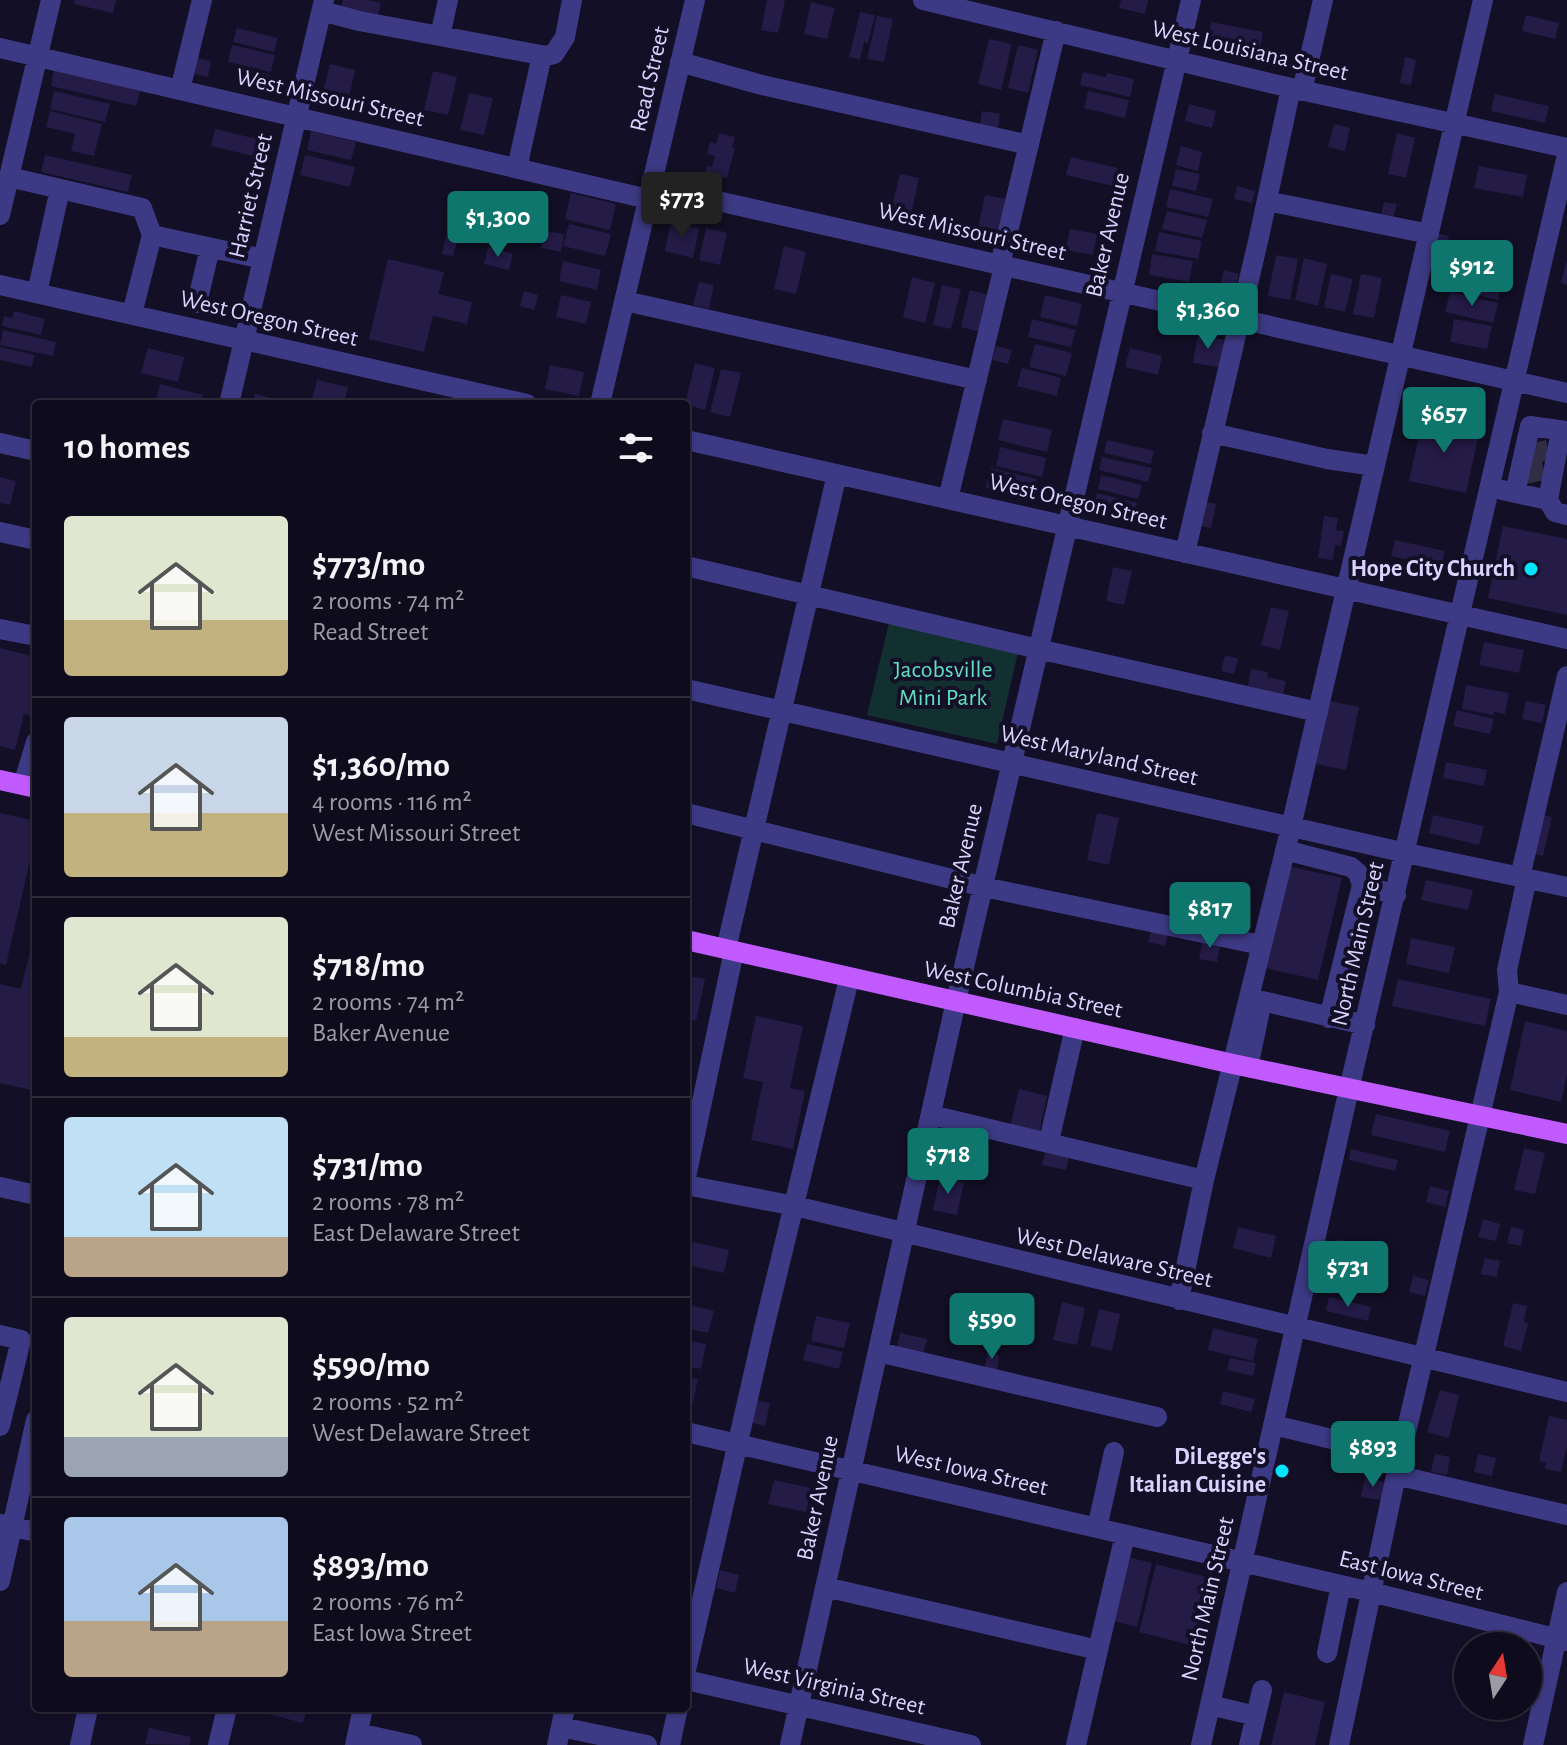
<!DOCTYPE html>
<meta charset="utf-8">
<style>
body{margin:0;font-family:"Alegreya Sans",sans-serif;background:#1c1929;color:#f1f3f6;height:100vh;display:flex;flex-direction:column;font-size:30px;white-space:nowrap}
*{box-sizing:border-box;margin:0}
p{font-size:26px;color:#9b9ba3}
.icon{flex:none;width:44px;height:44px;fill:none;stroke:currentColor;stroke-width:2;stroke-linecap:round;stroke-linejoin:round}
.map{position:relative;flex:1;overflow:hidden}
.panel{position:absolute;left:32px;top:400px;width:658px;height:1312px;display:flex;flex-direction:column;background:#0e0b1c;border-radius:8px;box-shadow:0 2px 6px #0004,0 0 0 2px #2e2b3b}
.panel>*{flex:none}
.needle{width:52px;rotate:12deg}
.fabs{position:absolute;left:1454px;top:1632px;display:grid;gap:16px}
.fabs a{display:grid;place-items:center;width:88px;height:88px;border-radius:50%;background:#0e0b1c;box-shadow:0 2px 6px #0004,0 0 0 2px #2e2b3b;font-size:40px}
.price{position:absolute;translate:-50% -68px;padding:0 18px;border-radius:8px;background:#0f766e;color:#fff;font-size:26px;line-height:52px;filter:drop-shadow(0 2px 4px #0008)}
.price::after{content:'';position:absolute;left:50%;top:48px;width:24px;height:18px;margin-left:-12px;background:inherit;clip-path:polygon(0 0,100% 0,50% 100%)}
.price.current{background:#222;color:#fff}
ul{padding:0;list-style:none}
li{display:flex;align-items:center;gap:24px;height:200px;padding:0 32px}
li+li{border-top:2px solid #2e2b3b}
li span{display:grid;place-items:center;flex:none;width:224px;height:160px;border-radius:8px;color:#555}
li>.icon{margin-inline-start:auto}
span .icon{width:96px;height:96px;fill:#fffc;stroke-width:1}
li b{font-size:34px}
h2{display:flex;justify-content:space-between;align-items:center;height:96px;padding:0 32px;font-size:34px}
.map>svg:first-child{display:block}
.green{fill:#12302f}
.building{fill:#241b47}
.lines{fill:none;stroke-linecap:round;stroke-linejoin:round}
.minor-tunnel{stroke:#312d47;stroke-width:20;stroke-dasharray:20 10;stroke-linecap:butt}
.minor{stroke:#3d3a85;stroke-width:20}
.major{stroke:#c25bff;stroke-width:20}
.poi-dot{fill:#00e5ff;stroke:#130f26;stroke-width:3}
.labels{text-anchor:middle;dominant-baseline:central;stroke-width:8;stroke-linejoin:round;paint-order:stroke}
.street-label{font-size:24px;fill:#d9d4ff;stroke:#130f26}
.poi-label{font-size:24px;font-weight:bold;fill:#d9d4ff;stroke:#130f26;text-anchor:end}
.park-label{font-size:24px;fill:#5fe0c0;stroke:#130f26}
</style>
<div class="map">
<svg width="1567" height="1745" viewBox="0 0 1567 1745">
<rect width="100%" height="100%" fill="#130f26"/>
<path class="green" d="M889 623 1018 652 997 744 867 715Z"/>
<path class="building" d="M75 0H116L113 13 74 4Z
M343 0H368L381 3 377 19 340 10Z
M767 0H785L778 33 761 30Z
M1121 0H1148L1145 14 1119 8Z
M811 2 835 8 827 39 804 34Z
M860 12 875 15 868 43 864 42 860 60 849 57Z
M1526 15 1559 23 1555 39 1522 31Z
M877 16 893 19 884 62 867 59Z
M1211 22 1263 32 1258 61 1206 52Z
M237 28 278 38 274 52 233 42Z
M989 39 1012 44 1001 90 978 84Z
M232 45 275 55 271 72 228 62Z
M1018 45 1038 50 1028 93 1008 88Z
M189 56 211 61 208 77 186 72Z
M1405 57 1416 60 1411 85 1400 83Z
M330 64 355 70 348 102 322 96Z
M240 67 270 75 266 90 236 83Z
M54 70 140 91 136 106 51 86Z
M433 71 457 77 448 115 424 110Z
M1083 72 1106 77 1107 73 1134 79 1130 97 1080 85Z
M54 91 110 104 105 122 50 109Z
M1088 91 1129 100 1125 118 1084 108Z
M469 93 493 98 484 135 460 130Z
M1495 94 1549 106 1545 123 1491 111Z
M1189 104 1216 111 1212 128 1185 121Z
M50 111 102 124 94 156 71 151 75 134 46 127Z
M982 111 1000 114 997 134 979 131Z
M1334 124 1350 128 1345 151 1328 147Z
M215 129 257 139 253 156 211 146Z
M311 131 356 142 351 160 307 150Z
M719 133 735 137 732 147 735 148 727 178 705 173 707 166 712 167 715 156 707 154 710 142 716 144Z
M1397 133 1415 138 1406 178 1388 174Z
M1181 146 1202 152 1198 171 1176 165Z
M45 155 132 175 128 192 41 172Z
M305 155 355 167 350 187 300 175Z
M1071 157 1118 168 1113 186 1066 175Z
M1479 166 1527 175 1523 197 1474 188Z
M1176 169 1200 174 1196 191 1172 186Z
M900 174 919 178 911 214 891 210Z
M1237 186 1255 191 1252 203 1234 199Z
M1170 189 1213 199 1208 217 1166 207Z
M571 193 616 204 610 230 565 219Z
M985 195 1006 199 997 240 976 236Z
M1384 202 1397 204 1393 219 1381 216Z
M1167 211 1207 220 1202 238 1162 229Z
M671 222 699 229 693 258 665 251Z
M569 224 611 234 605 256 563 246Z
M706 228 727 233 720 265 699 260Z
M1070 229 1097 234 1093 255 1066 250Z
M544 231 564 234 561 252 541 248Z
M1159 232 1202 241 1198 259 1155 251Z
M1430 232 1449 236 1446 251 1426 247Z
M446 236 458 239 453 256 442 254Z
M1466 240 1509 250 1504 270 1461 260Z
M784 246 806 252 796 294 774 289Z
M488 247 513 254 509 270 484 264Z
M1152 254 1193 261 1189 282 1149 275Z
M1276 255 1298 259 1290 300 1268 296Z
M1304 258 1327 264 1318 306 1295 300Z
M388 259 444 272 438 294 472 302 467 324 433 316 424 352 369 339Z
M563 261 601 270 597 290 559 281Z
M1566 263H1567V285L1561 283Z
M1465 269 1503 277 1498 300 1460 291Z
M1224 270 1239 274 1234 292 1219 288Z
M1331 274 1353 279 1345 312 1324 307Z
M1361 274 1382 278 1374 318 1353 314Z
M912 277 935 283 925 323 903 317Z
M699 282 714 285 709 309 693 305Z
M942 285 961 289 951 329 933 325Z
M970 290 989 295 980 332 961 327Z
M524 291 538 295 534 310 520 306Z
M1450 292 1498 303 1493 323 1445 312Z
M561 295 591 302 586 324 556 317Z
M1045 295 1082 304 1077 326 1040 317Z
M14 311 45 319 41 335 2 326 4 316 12 318Z
M1032 319 1076 330 1071 347 1028 337Z
M1454 319 1492 326 1487 349 1450 342Z
M3 330 56 342 53 356 0 345Z
M1198 335 1224 340 1219 367 1193 363Z
M1035 344 1072 353 1066 376 1029 367Z
M996 346 1012 350 1008 364 992 360Z
M0 347 34 355 32 367 0 360Z
M148 348 184 357 178 382 141 373Z
M1130 348 1162 356 1158 375 1125 367Z
M695 363 715 368 705 410 685 404Z
M550 365 584 372 579 396 545 389Z
M1022 368 1061 378 1057 396 1017 386Z
M721 369 741 373 730 417 710 412Z
M317 380 348 387 344 404 312 400Z
M160 384 203 395 201 404H181L156 398Z
M255 394 291 403V404H252Z
M1423 417 1480 429 1466 493 1409 481Z
M1003 419 1052 430 1047 452 998 440Z
M1107 440 1154 451 1151 464 1104 453Z
M1000 447 1046 458 1042 477 996 466Z
M1102 457 1152 468 1148 482 1099 470Z
M990 468 1037 479 1033 499 986 488Z
M1101 475 1142 485 1138 499 1098 489Z
M0 477 16 481 10 505 0 503Z
M1097 493 1137 503 1132 521 1093 512Z
M1199 500 1216 504 1211 528 1193 524Z
M1324 516 1338 518 1336 530 1344 531 1341 546 1335 545 1333 560 1318 558Z
M1503 526 1567 539V615L1488 598Z
M1395 540 1445 551 1441 567 1391 556Z
M1113 567 1132 571 1124 605 1106 601Z
M1271 607 1289 611 1280 650 1261 645Z
M1484 642 1524 650 1519 673 1479 665Z
M0 648 36 657V670L30 694 36 696V717L24 714 15 750 0 746Z
M1225 655 1238 659 1234 674 1221 671Z
M1251 669 1268 672 1267 677 1286 681 1283 694 1248 686Z
M1466 685 1509 693 1505 714 1494 712 1493 715 1462 709Z
M1330 701 1359 707 1346 770 1316 764Z
M1526 701 1546 705 1542 723 1522 719Z
M1457 710 1494 719 1490 734 1453 726Z
M1446 762 1487 770 1484 786 1443 778Z
M0 813 36 821V835L6 965 0 963Z
M1097 813 1119 818 1109 865 1087 860Z
M1536 814 1552 817 1543 856 1527 852Z
M1433 815 1484 826 1479 845 1429 833Z
M1288 866 1342 878 1318 980 1265 968Z
M1426 880 1473 890 1468 910 1421 900Z
M1152 926 1169 931 1165 946 1148 942Z
M35 929H36V1091L0 1083V984L21 989Z
M1203 938 1221 942 1217 962 1199 959Z
M1411 938 1455 947 1449 973 1406 964Z
M686 975 705 979 696 1021 686 1018Z
M1398 979 1491 999 1485 1026 1392 1006Z
M756 1016 803 1026 790 1088 805 1091 793 1149 751 1140 763 1082 743 1078Z
M1525 1021 1567 1031V1074L1561 1102 1510 1090Z
M1019 1089 1047 1096 1039 1134 1010 1127Z
M1376 1114 1450 1131 1445 1152 1371 1135Z
M1524 1148 1545 1153 1535 1194 1514 1190Z
M1046 1149 1069 1154 1066 1170 1042 1165Z
M1351 1149 1398 1160 1395 1171 1349 1160Z
M940 1177 964 1182 957 1215 933 1210Z
M1430 1186 1449 1191 1445 1207 1426 1202Z
M1483 1219 1500 1224 1496 1241 1478 1237Z
M1238 1227 1276 1236 1271 1258 1233 1248Z
M1511 1227 1524 1230 1521 1246 1507 1243Z
M1337 1239 1382 1250 1379 1263 1334 1253Z
M693 1242 729 1250 724 1273 687 1265Z
M1331 1256 1378 1267 1375 1281 1328 1270Z
M1485 1258 1500 1261 1497 1277 1481 1274Z
M1413 1276 1429 1280 1425 1296 1409 1292Z
M1329 1297 1371 1307 1368 1321 1326 1311Z
M1062 1302 1085 1308 1077 1345 1053 1340Z
M1513 1303 1527 1306 1524 1322 1528 1324 1521 1351 1503 1346Z
M686 1304 714 1311 708 1333 686 1328Z
M1099 1309 1120 1314 1112 1351 1090 1346Z
M816 1316 850 1323 844 1348 811 1341Z
M1213 1328 1258 1339 1253 1361 1208 1350Z
M900 1333 927 1339 923 1355 897 1348Z
M686 1340 706 1344 701 1369 686 1366Z
M807 1344 843 1352 839 1369 803 1360Z
M987 1352 999 1355 997 1370 985 1368Z
M1230 1358 1256 1363 1253 1376 1227 1370Z
M686 1377 698 1379 693 1403 686 1402Z
M1440 1390 1459 1395 1449 1438 1427 1432Z
M1223 1391 1255 1399 1251 1412 1220 1404Z
M754 1400 770 1403 765 1426 748 1422Z
M1549 1416 1567 1420V1446L1561 1472 1545 1469 1546 1463 1539 1461Z
M1435 1454 1450 1457 1447 1475 1431 1472Z
M1478 1454 1496 1458 1492 1476 1474 1472Z
M1365 1478 1384 1482 1381 1500 1361 1497Z
M774 1480 811 1488 806 1512 768 1504Z
M1124 1556 1152 1563 1137 1627 1109 1620Z
M1156 1564 1214 1579 1198 1647 1139 1632Z
M720 1570 739 1575 735 1593 716 1588Z
M1467 1688 1468 1706H1488L1486 1713 1461 1707Z
M1284 1692 1325 1702 1315 1745H1271Z
M245 1708H307L303 1723Z
M149 1728 191 1737 189 1745 145 1744Z"/>
<g class="lines">
<path class="minor-tunnel" d="M1529 454 1548 450
M1524 474 1544 470"/>
<path class="minor" d="M923 0 1291 88 1567 148
M322 11 359 21 440 36 448 0
M440 36 546 56 554 54 565 37 572 0
M0 48 648 199
M680 62 762 85 1029 145
M180 90 202 0
M1302 91 1323 0
M517 168 542 55
M9 177 142 208 152 235 132 314
M651 186 1567 393
M1267 201 1429 234
M0 215 51 0
M152 235 263 259
M1000 265 1056 31
M0 285 527 404
M37 293 60 189
M625 301 977 380
M197 303 210 248
M229 404 324 0
M600 404 695 0
M1212 433 1327 459 1375 466
M686 440 1567 639
M0 443 36 451
M1502 490 1548 500 1555 512 1567 515
M1515 493 1530 426 1567 431
M948 499 1004 266
M1548 500 1561 430
M0 532 36 540
M1185 553 1259 237 1291 88
M686 566 1038 649 1318 712
M0 629 36 636
M686 689 1406 853 1567 887
M23 785 36 742
M686 813 984 887 1261 945
M1285 850 1351 867 1358 873 1362 885
M1520 877 1567 676
M726 949 837 474
M1509 992 1507 970 1527 878
M1329 1018 1362 885 1396 895
M1248 1067 1262 1001 1365 1025
M931 1115 1204 1180 1291 827 1483 0
M1049 1141 1075 1028
M686 1177 734 951
M686 1185 795 1206 1567 1392
M0 1187 36 1195
M1179 1300 1204 1180
M0 1335 21 1340 0 1426
M878 1352 1157 1417
M1274 1425 1401 1456
M686 1432 1371 1592 1567 1641
M1396 1475 1567 1515
M1 1524 36 1532
M1097 1528 1114 1452
M0 1581 36 1420
M825 1587 1098 1650 1125 1535
M1327 1653 1341 1585
M686 1670 764 1328 849 979
M686 1680 971 1745
M1210 1705 1256 1716
M561 1727 647 1745
M358 1733 412 1745
M80 1745 88 1708
M218 1745 227 1708
M355 1745 363 1708
M557 1745 565 1708
M670 1745 678 1708
M790 1745 956 1001 1191 0
M1076 1745 1098 1650
M1201 1745C1252 1527 1299 1308 1349 1089 1422 778 1494 467 1567 155
M1249 1745 1262 1690
M1339 1745 1396 1475 1509 992 1567 1005
M1533 1745 1567 1592"/>
<path class="major" d="M0 780 36 788
M686 940 1233 1064 1567 1134"/>
</g>
<g class="poi-dot">
<circle cx="1531" cy="569" r="8"/>
<circle cx="1282" cy="1471" r="8"/>
</g>
<g class="labels">
<g class="street-label">
<text transform="translate(1250 51) rotate(13)">West Louisiana Street</text>
<text transform="translate(650 79) rotate(-77)">Read Street</text>
<text transform="translate(330 98) rotate(13)">West Missouri Street</text>
<text transform="translate(251 196) rotate(-77)">Harriet Street</text>
<text transform="translate(972 232) rotate(13)">West Missouri Street</text>
<text transform="translate(1108 235) rotate(-77)">Baker Avenue</text>
<text transform="translate(269 319) rotate(13)">West Oregon Street</text>
<text transform="translate(1078 502) rotate(13)">West Oregon Street</text>
<text transform="translate(1099 756) rotate(13)">West Maryland Street</text>
<text transform="translate(961 866) rotate(-77)">Baker Avenue</text>
<text transform="translate(1358 944) rotate(-77)">North Main Street</text>
<text transform="translate(1023 990) rotate(12)">West Columbia Street</text>
<text transform="translate(1114 1258) rotate(13)">West Delaware Street</text>
<text transform="translate(971 1471) rotate(13)">West Iowa Street</text>
<text transform="translate(818 1498) rotate(-78)">Baker Avenue</text>
<text transform="translate(1411 1576) rotate(14)">East Iowa Street</text>
<text transform="translate(1208 1599) rotate(-77)">North Main Street</text>
<text transform="translate(834 1687) rotate(13)">West Virginia Street</text>
</g>
<g class="poi-label">
<text x="1515" y="569">Hope City Church</text>
<text x="1266" y="1457">DiLegge's<tspan x="1266" dy="28">Italian Cuisine</tspan></text>
</g>
<g class="park-label">
<text x="943" y="670">Jacobsville<tspan x="943" dy="28">Mini Park</tspan></text>
</g>
</g>
</svg>
<div class="fabs">
<a><svg class="needle" viewBox="-14 -14 28 28"><path d="M0-13l5 13h-10z" fill="#e53935"/><path d="M0 13l5-13h-10z" fill="#9b9ba3"/></svg></a>
</div>
<b class="price current" style="left:682px;top:240px">$773</b>
<b class="price" style="left:498px;top:259px">$1,300</b>
<b class="price" style="left:1472px;top:308px">$912</b>
<b class="price" style="left:1208px;top:351px">$1,360</b>
<b class="price" style="left:1444px;top:455px">$657</b>
<b class="price" style="left:1210px;top:950px">$817</b>
<b class="price" style="left:948px;top:1196px">$718</b>
<b class="price" style="left:1348px;top:1309px">$731</b>
<b class="price" style="left:992px;top:1361px">$590</b>
<b class="price" style="left:1373px;top:1489px">$893</b>
<section class="panel">
<h2>10 homes<svg class="icon" aria-label="filters" viewBox="0 0 24 24"><path d="M4 7h16M4 17h16"/><circle cx="9" cy="7" r="2"/><circle cx="15" cy="17" r="2"/></svg></h2>
<ul>
<li><span style="background:linear-gradient(#dfe7d0 65%,#c2b280 0)"><svg class="icon" aria-label="home" viewBox="0 0 24 24"><path d="M3 11l9-7 9 7M6 9v11h12V9"/></svg></span><div><b>$773/mo</b><p>2 rooms · 74 m²</p><p>Read Street</p></div></li>
<li><span style="background:linear-gradient(#c9d6e8 60%,#c2b280 0)"><svg class="icon" aria-label="home" viewBox="0 0 24 24"><path d="M3 11l9-7 9 7M6 9v11h12V9"/></svg></span><div><b>$1,360/mo</b><p>4 rooms · 116 m²</p><p>West Missouri Street</p></div></li>
<li><span style="background:linear-gradient(#dfe7d0 75%,#c2b280 0)"><svg class="icon" aria-label="home" viewBox="0 0 24 24"><path d="M3 11l9-7 9 7M6 9v11h12V9"/></svg></span><div><b>$718/mo</b><p>2 rooms · 74 m²</p><p>Baker Avenue</p></div></li>
<li><span style="background:linear-gradient(#bfe0f5 75%,#b9a48a 0)"><svg class="icon" aria-label="home" viewBox="0 0 24 24"><path d="M3 11l9-7 9 7M6 9v11h12V9"/></svg></span><div><b>$731/mo</b><p>2 rooms · 78 m²</p><p>East Delaware Street</p></div></li>
<li><span style="background:linear-gradient(#dfe7d0 75%,#9aa5b1 0)"><svg class="icon" aria-label="home" viewBox="0 0 24 24"><path d="M3 11l9-7 9 7M6 9v11h12V9"/></svg></span><div><b>$590/mo</b><p>2 rooms · 52 m²</p><p>West Delaware Street</p></div></li>
<li><span style="background:linear-gradient(#a9c7e8 65%,#b9a48a 0)"><svg class="icon" aria-label="home" viewBox="0 0 24 24"><path d="M3 11l9-7 9 7M6 9v11h12V9"/></svg></span><div><b>$893/mo</b><p>2 rooms · 76 m²</p><p>East Iowa Street</p></div></li>
</ul>
</section>
</div>
